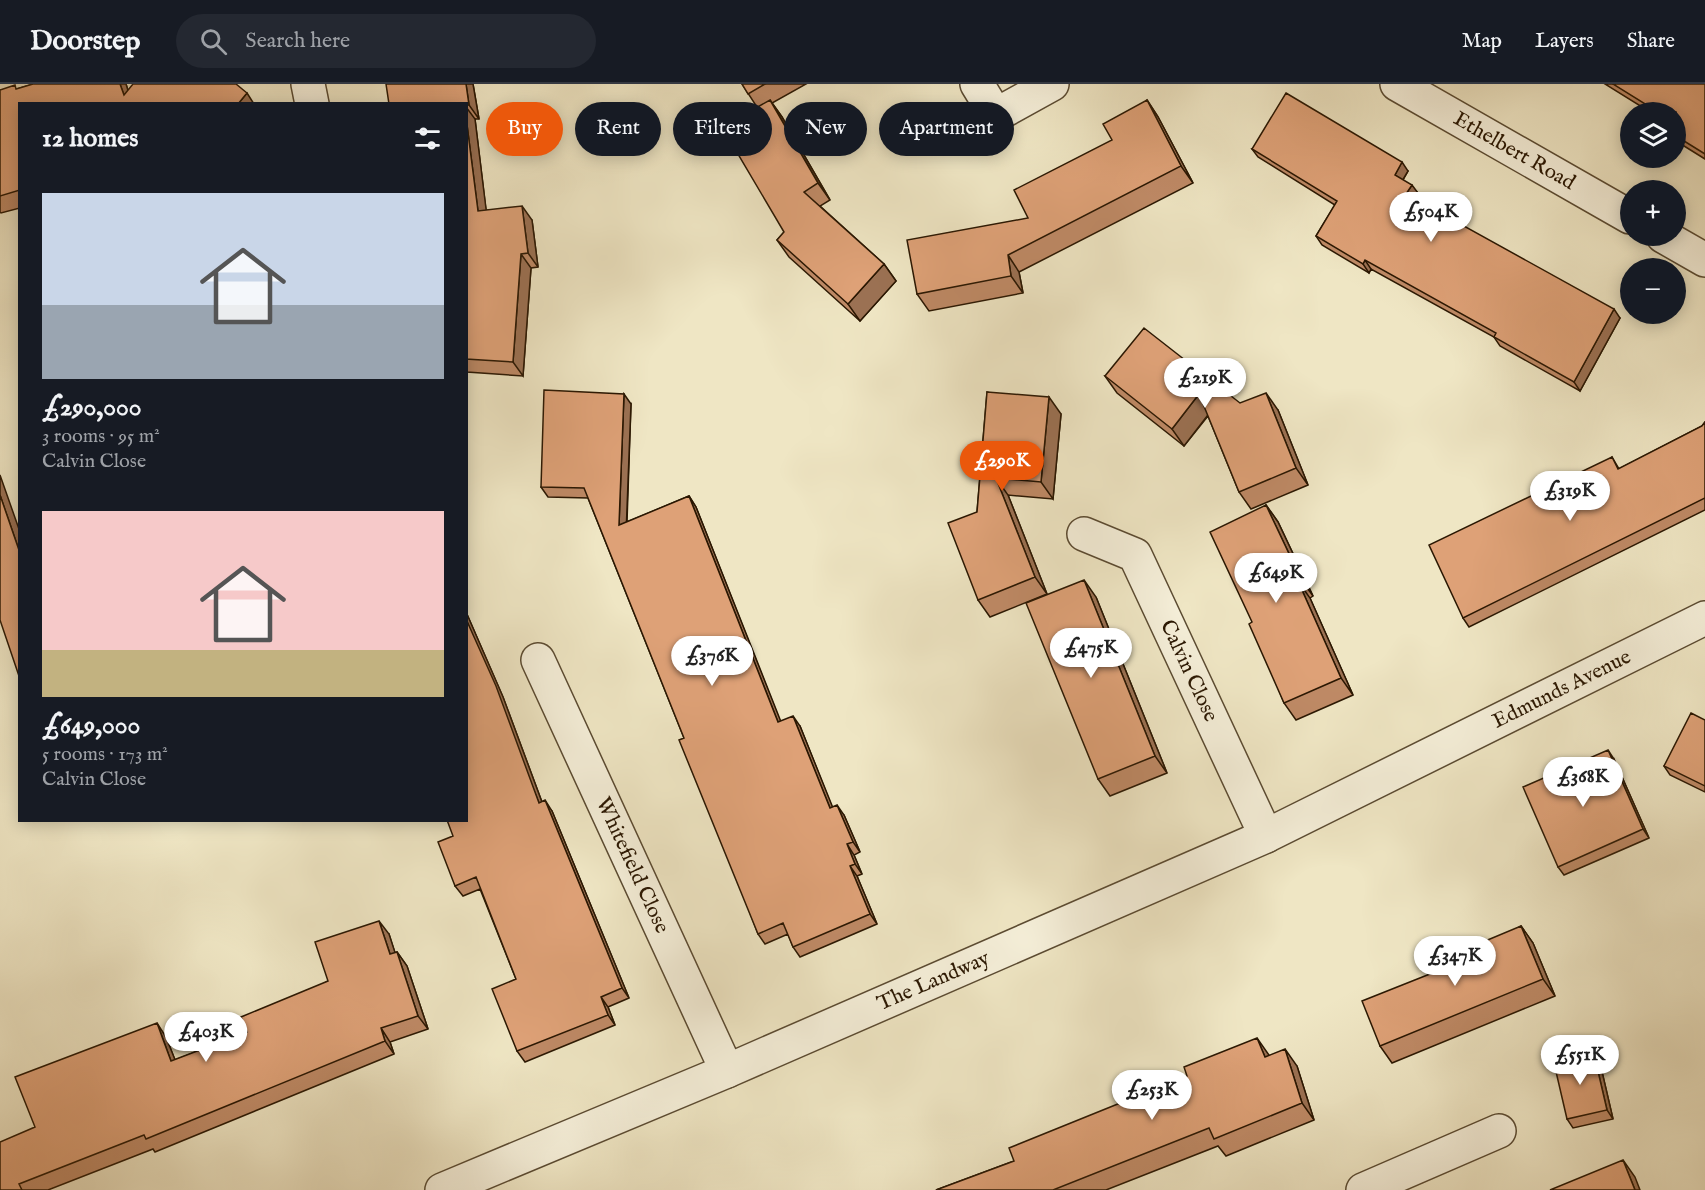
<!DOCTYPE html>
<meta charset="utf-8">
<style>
body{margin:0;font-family:"IM FELL English",serif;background:#242831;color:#f1f3f6;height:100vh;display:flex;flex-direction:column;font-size:22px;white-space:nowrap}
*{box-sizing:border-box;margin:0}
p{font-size:20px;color:#9ea1a6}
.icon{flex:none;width:33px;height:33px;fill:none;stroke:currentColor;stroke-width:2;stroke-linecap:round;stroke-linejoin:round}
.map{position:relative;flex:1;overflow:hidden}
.sheet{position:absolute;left:18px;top:18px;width:450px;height:720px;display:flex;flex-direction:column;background:#171b24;border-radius:0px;box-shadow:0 3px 15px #0003}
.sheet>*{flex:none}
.top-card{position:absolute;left:486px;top:18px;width:570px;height:54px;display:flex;gap:12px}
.tools{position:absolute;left:1620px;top:18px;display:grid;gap:12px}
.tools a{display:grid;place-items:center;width:66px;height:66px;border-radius:50%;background:#171b24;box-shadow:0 3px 15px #0003;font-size:30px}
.price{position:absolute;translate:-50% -51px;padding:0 14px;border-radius:21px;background:#fff;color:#222;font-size:20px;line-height:39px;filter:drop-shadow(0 2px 3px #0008)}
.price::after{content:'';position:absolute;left:50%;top:36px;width:18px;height:14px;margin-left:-9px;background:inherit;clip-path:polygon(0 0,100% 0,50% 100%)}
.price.active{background:#ea580c;color:#fff}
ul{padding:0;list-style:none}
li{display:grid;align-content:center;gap:12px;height:318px;padding:0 24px}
li span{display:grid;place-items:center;height:186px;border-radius:0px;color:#555}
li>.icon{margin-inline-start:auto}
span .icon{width:108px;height:108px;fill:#fffc;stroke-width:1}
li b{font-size:26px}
h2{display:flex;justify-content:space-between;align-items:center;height:72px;padding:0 24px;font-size:26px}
.pill{padding:0 21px;border-radius:27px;background:#171b24;box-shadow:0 3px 15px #0003;font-size:21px;line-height:54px}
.pill.active{background:#ea580c;color:#fff}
header{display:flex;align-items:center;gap:36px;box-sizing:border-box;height:84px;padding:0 30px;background:#171b24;border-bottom:2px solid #363941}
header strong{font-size:28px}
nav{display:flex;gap:33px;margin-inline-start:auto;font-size:21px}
.search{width:420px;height:54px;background:#242831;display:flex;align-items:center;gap:15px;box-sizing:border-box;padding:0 21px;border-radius:33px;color:#9ea1a6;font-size:22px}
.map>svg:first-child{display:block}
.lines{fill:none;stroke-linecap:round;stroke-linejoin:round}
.street-casing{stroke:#5b4b32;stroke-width:36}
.street{stroke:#f5efd9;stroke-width:33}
.wall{fill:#bf8a66;stroke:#2a1702;stroke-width:1.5}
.shaded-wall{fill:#9b7153;stroke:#2a1702;stroke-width:1.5}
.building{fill:#dea177;stroke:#2a1702;stroke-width:1.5}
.labels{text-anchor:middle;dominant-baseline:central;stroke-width:5;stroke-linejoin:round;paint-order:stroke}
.street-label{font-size:21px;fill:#2a1702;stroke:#f5efd9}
</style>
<header>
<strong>Doorstep</strong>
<div class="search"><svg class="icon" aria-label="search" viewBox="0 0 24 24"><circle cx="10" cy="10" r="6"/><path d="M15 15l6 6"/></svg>Search here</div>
<nav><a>Map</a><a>Layers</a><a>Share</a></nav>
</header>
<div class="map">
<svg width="1705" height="1106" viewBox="0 0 1705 1106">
<rect width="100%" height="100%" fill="#efe6c4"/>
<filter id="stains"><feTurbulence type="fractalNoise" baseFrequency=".00333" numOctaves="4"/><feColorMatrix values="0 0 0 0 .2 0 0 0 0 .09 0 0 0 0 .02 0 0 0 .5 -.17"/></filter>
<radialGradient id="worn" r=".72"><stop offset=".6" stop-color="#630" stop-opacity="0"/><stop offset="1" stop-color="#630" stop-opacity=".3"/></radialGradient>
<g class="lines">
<g class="street-casing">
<g id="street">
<path d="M308 0 312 20"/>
<path d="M977 0 996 31 1052 0"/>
<path id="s1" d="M1397 0 1630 133"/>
<path d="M1663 152 1705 176"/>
<path id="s2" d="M1084 450 1135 471 1266 752"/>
<path id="s3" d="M538 576 727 987"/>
<path id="s4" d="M442 1106 727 987 1266 752 1705 534"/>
<path d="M1363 1106 1499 1047"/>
</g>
</g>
<use href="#street" class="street"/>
</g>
<path class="wall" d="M33 0H126L128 6 236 0 20 20V124L1 129 0 128V6L17 5Z
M473 0 479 35H475L486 126 532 136 538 183 531 184 523 292 467 288 466 20Z
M742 0H806L772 19 782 33 830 116 820 122 884 180 896 197 860 237 789 173 777 156 784 148 757 23Z
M1605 0H1705V75L1676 57V28H1650Z
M1147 16 1158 33 1193 99 1019 188 1023 209 929 227 917 210 1028 134 1112 56Z
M1252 65 1408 87 1403 96 1418 109 1415 115 1620 234 1580 307 1500 262 1494 253 1371 185 1369 189 1322 161 1316 152 1335 121 1258 73Z
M1105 292 1240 319 1278 326 1308 401 1251 425 1239 408 1208 332 1184 362 1117 309Z
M987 308 1061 330 1053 415 1008 411 1047 510 990 533 978 516 977 428Z
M631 320 627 438 689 412 696 423 780 637 800 642 832 723 844 731 860 768 854 771 862 790 857 792 877 840 800 873 793 863 788 850 765 860 758 850 684 654 588 414 548 413 541 403Z
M1705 338V426L1469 543 1463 534 1612 373 1619 385 1702 342Z
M1266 421 1278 438 1313 512 1310 514 1353 611 1296 636 1284 619 1252 538Z
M1096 513 1167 689 1110 712 1098 695Z
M466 528 503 613 542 718 552 727 629 914 608 923 615 941 525 978 517 967 516 895 480 805 463 812 455 802 453 752 466 736Z
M1705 636V708L1670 691 1664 682Z
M1614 675 1649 754 1564 791 1558 783Z
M1521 842 1533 859 1555 912 1392 979 1380 962 1450 882Z
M389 850 395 869 397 868 407 882 428 945 390 958 394 970 155 1068 153 1065 48 1106H0L35 1043 166 953 175 976 247 948 328 897Z
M1594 970 1600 979 1613 1035 1573 1044 1567 1035Z
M1269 972 1297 982 1314 1036 1226 1072 1218 1062 1106 1106H936L1014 1077Z"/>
<path class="shaded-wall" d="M120 0H126L132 20 124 11Z
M466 0H473L479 35 469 21Z
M247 9 254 20H238Z
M770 16 782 33 830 116 818 99Z
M1147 16 1158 33 1193 99 1181 82Z
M466 23 475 35 488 141 478 127 466 33Z
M1402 78 1408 87 1401 99 1395 91Z
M1412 101 1418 109 1412 119 1406 110Z
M522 122 532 136 538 183 528 169Z
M521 170 531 184 523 292 513 278Z
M1008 171 1019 188 1023 209 1011 192Z
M1365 176 1371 185 1369 189 1363 180Z
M884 180 896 197 860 237 848 220Z
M1614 225 1620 234 1580 307 1574 298Z
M1266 309 1278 326 1308 401 1296 384Z
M624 310 631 320 626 451 619 441Z
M1199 310 1211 327 1184 362 1172 345Z
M1049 313 1061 330 1053 415 1041 398Z
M0 391 20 448V469L0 411Z
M996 394 1008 411 1047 510 1035 493Z
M689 412 696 423 785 648 778 638Z
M1266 421 1278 438 1313 512 1301 495Z
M1084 496 1096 513 1167 689 1155 672Z
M1298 497 1310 514 1353 611 1341 594Z
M466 528 503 613 546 729 539 719 466 535Z
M793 632 800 642 837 734 830 724Z
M1608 666 1614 675 1649 754 1643 745Z
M545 716 552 727 629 914 622 904Z
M837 721 844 731 860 768 853 758Z
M847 760 854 771 862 790 855 780Z
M850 782 857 792 877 840 870 830Z
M379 837 389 850 400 884 390 870Z
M1521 842 1533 859 1555 912 1543 895Z
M397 868 407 882 428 945 418 932Z
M601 913 608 923 615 941 608 931Z
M157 939 166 953 181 991 171 977Z
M381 944 390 958 394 970 385 957Z
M1257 954 1269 971 1277 990 1265 973Z
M1285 965 1297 982 1314 1036 1302 1019Z
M1594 970 1600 979 1613 1035 1607 1026Z
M1623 1076 1635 1093 1640 1106H1635Z"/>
<path class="building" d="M33 0H120L124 11 133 0H236L247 9 238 20H20V106L0 112V6L15 1 16 5Z
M386 0H466L469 21H466V20H389Z
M742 0H765L748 10Z
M1613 0H1705V70L1676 52V28H1658Z
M1286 9 1402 78 1395 91 1412 101 1406 110 1614 225 1574 298 1494 253 1496 249 1365 176 1363 180 1316 152 1337 117 1252 65Z
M770 16 818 99 804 108 884 180 848 220 777 156 784 148 722 43Z
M1147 16 1181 82 1008 171 1011 192 917 210 907 156 1028 134 1014 106 1112 56 1103 40Z
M466 33 478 127 522 122 528 169 521 170 513 278 466 275Z
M1144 244 1240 319 1266 309 1296 384 1239 408 1199 310 1172 345 1105 292Z
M544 306 624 310 619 441 689 412 778 638 793 632 830 724 837 721 853 758 847 760 855 780 850 782 870 830 793 863 783 839 758 850 679 656 684 654 584 404 541 403Z
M987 308 1049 313 1041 398 996 394 1035 493 978 516 948 439 977 428Z
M1705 338V414L1463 534 1429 461 1612 373 1618 385 1702 342Z
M0 411 20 469V595L0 536Z
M1266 421 1301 495 1298 497 1341 594 1284 619 1249 540 1252 538 1210 448Z
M1084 496 1155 672 1098 695 1026 519Z
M466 535 496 602 539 719 545 716 622 904 601 913 608 931 517 967 492 905 516 895 476 793 455 802 438 758 453 752 447 736H466Z
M1691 629 1705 636V702L1664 682Z
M1608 666 1643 745 1558 783 1523 703Z
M379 837 390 870 397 868 418 932 381 944 385 957 146 1055 144 1051 19 1100 22 1106H0V1058L35 1043 15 993 157 939 171 977 247 948 241 933 328 897 315 858Z
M1521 842 1543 895 1380 962 1362 917 1450 882 1447 873Z
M1257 954 1265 973 1285 965 1302 1019 1214 1055 1209 1044 1053 1106H936L1014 1077 1009 1064 1187 992 1184 983Z
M1594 970 1607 1026 1567 1035 1554 979Z
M1623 1076 1635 1106H1550Z"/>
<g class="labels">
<g class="street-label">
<text stroke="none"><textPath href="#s1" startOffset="135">Ethelbert Road</textPath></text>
<text stroke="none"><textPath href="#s2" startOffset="183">Calvin Close</textPath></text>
<text stroke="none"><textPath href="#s4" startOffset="1227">Edmunds Avenue</textPath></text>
<text stroke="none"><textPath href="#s3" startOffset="226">Whitefield Close</textPath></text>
<text stroke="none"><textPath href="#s4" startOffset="534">The Landway</textPath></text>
</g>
</g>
<rect width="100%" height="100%" filter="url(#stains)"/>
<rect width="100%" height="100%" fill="url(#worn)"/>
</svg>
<div class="tools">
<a><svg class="icon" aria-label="layers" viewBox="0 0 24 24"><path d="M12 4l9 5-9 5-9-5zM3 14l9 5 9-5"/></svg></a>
<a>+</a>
<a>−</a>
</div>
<b class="price" style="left:1431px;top:159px">£504K</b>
<b class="price" style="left:1205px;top:325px">£219K</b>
<b class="price active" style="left:1002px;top:408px">£290K</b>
<b class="price" style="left:1570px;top:438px">£319K</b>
<b class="price" style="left:1276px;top:520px">£649K</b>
<b class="price" style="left:1091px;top:595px">£475K</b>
<b class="price" style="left:712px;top:603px">£376K</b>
<b class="price" style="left:1583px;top:724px">£368K</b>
<b class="price" style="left:1455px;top:903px">£347K</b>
<b class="price" style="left:206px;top:979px">£403K</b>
<b class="price" style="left:1580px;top:1002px">£551K</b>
<b class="price" style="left:1152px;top:1037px">£253K</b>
<div class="top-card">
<a class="pill active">Buy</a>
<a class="pill">Rent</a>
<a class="pill">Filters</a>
<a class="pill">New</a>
<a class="pill">Apartment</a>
</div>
<section class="sheet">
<h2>12 homes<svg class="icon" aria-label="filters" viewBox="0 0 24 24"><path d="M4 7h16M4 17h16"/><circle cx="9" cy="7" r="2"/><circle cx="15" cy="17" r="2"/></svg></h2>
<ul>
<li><span style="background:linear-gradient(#c9d6e8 60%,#9aa5b1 0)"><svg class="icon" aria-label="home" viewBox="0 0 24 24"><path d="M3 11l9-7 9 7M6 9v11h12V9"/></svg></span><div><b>£290,000</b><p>3 rooms · 95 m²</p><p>Calvin Close</p></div></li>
<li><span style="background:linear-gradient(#f6c9c9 75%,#c2b280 0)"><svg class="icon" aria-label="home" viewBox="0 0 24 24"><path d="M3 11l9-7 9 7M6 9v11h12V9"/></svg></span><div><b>£649,000</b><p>5 rooms · 173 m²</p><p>Calvin Close</p></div></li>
</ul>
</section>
</div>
